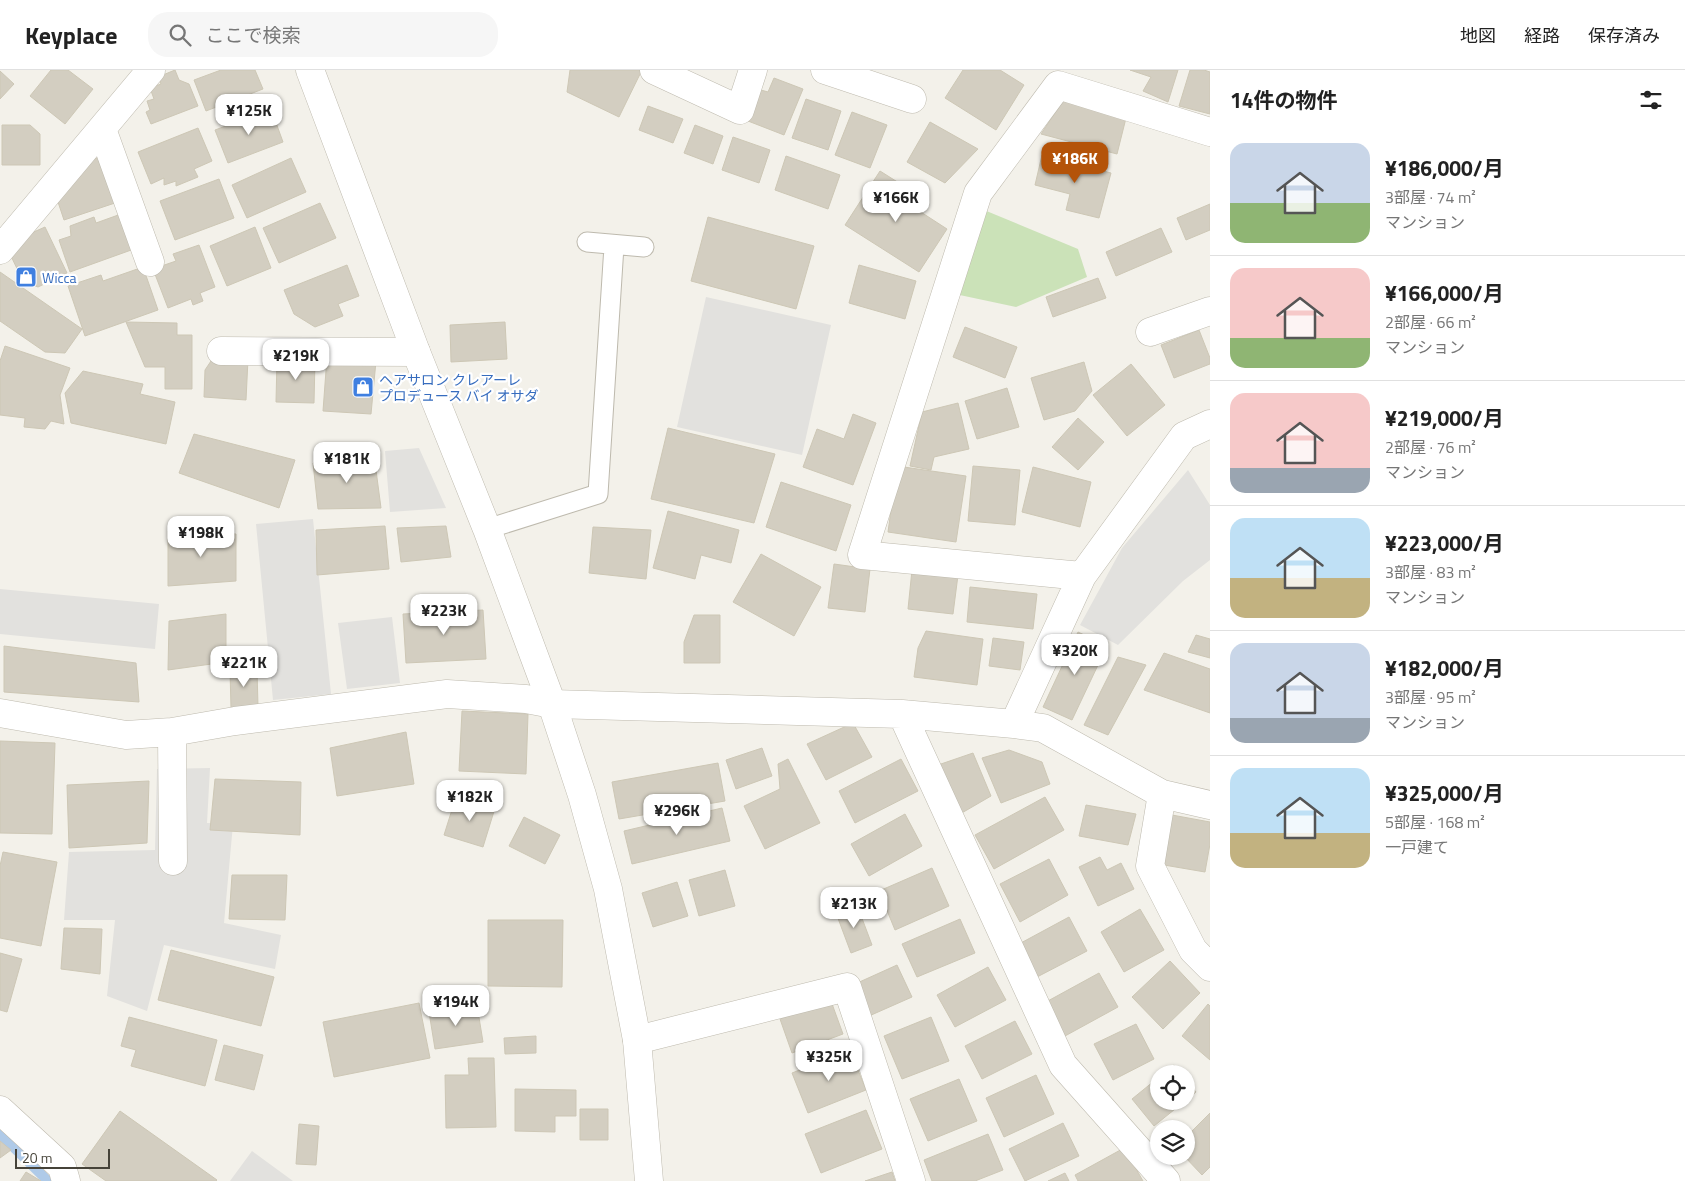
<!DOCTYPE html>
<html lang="ja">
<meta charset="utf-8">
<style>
body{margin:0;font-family:"Titillium Web","Noto Sans JP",sans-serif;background:#f6f6f6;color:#222;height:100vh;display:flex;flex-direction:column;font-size:19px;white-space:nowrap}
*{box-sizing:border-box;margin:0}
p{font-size:16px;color:#767676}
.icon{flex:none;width:28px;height:28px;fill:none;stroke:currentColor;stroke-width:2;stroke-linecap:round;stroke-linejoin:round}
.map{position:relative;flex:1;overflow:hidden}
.details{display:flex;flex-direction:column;background:#fff;width:475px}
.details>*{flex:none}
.tools{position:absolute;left:1150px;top:995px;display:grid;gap:10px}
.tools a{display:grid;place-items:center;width:45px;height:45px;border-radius:50%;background:#fff;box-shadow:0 1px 4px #0004;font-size:25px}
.scale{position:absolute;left:15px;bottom:12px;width:95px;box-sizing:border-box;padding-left:5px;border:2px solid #464339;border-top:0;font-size:14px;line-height:18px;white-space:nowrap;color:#464339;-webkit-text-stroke:4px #fff;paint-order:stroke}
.price{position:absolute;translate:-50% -42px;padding:0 11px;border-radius:10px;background:#fff;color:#222;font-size:16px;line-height:32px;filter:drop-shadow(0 1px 2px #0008)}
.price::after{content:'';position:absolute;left:50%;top:30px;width:15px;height:11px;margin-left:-8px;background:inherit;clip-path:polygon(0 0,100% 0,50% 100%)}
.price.current{background:#b45309;color:#fff}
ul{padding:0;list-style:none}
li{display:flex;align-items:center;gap:15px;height:125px;padding:0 20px}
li+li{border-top:1px solid #e0e0e0}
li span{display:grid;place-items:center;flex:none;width:140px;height:100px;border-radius:15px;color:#555}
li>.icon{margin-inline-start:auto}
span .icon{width:60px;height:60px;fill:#fffc;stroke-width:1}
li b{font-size:21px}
h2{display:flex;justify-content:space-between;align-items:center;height:60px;padding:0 20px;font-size:21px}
header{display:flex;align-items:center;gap:30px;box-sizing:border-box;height:70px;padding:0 25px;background:#fff;border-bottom:1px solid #e0e0e0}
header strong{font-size:24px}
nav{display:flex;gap:28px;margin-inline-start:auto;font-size:18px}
.search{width:350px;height:45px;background:#f6f6f6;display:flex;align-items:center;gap:12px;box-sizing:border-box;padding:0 18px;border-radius:20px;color:#767676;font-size:19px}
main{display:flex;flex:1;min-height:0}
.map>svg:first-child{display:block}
.green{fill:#cbe2b8}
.parking{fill:#e2e1de}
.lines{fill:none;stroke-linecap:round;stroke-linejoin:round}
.stream{stroke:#afcae8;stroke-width:10}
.building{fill:#d3cec1;stroke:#cdc7b5}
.service-casing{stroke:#bebaae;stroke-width:21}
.minor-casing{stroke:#bebaae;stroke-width:29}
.tertiary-casing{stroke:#bebaae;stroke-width:29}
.service{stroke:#fff;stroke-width:19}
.minor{stroke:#fff;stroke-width:28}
.tertiary{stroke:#fff;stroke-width:28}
.labels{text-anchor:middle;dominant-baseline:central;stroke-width:4.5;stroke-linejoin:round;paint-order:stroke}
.shop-label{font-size:14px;fill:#366cbe;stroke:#fff;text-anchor:start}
</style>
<header>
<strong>Keyplace</strong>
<div class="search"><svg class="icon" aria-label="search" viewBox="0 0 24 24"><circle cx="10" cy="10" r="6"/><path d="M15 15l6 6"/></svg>ここで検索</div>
<nav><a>地図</a><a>経路</a><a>保存済み</a></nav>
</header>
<main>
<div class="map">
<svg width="1210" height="1111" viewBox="0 0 1210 1111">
<rect width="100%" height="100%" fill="#f3f1ea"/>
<path class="green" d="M984 140 1078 179 1087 207 1016 237 955 224Z"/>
<path class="parking" d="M706 227 831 255 802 385 677 357Z
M419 378 446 438 390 442 385 381Z
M1188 400 1210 435V490L1183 511 1118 575 1080 555 1122 478Z
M313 449 331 624 273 630 256 454Z
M0 519 159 534 155 579 0 564Z
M392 547 400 613 347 619 338 553Z
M210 698 207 753 233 754 224 853 281 865 275 899 164 875 147 941 107 926 115 850H64L69 782 155 780 157 699Z
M252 1081 293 1111H230Z"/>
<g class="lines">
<path class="stream" d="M0 1064 48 1111"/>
</g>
<path class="building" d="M51 0H68L93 19 65 54 30 26Z
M175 0 179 10 189 14 198 36 151 54 146 42 150 40 147 31 154 29 150 18 161 14 158 7Z
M221 0H255L263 19 206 41 194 10Z
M570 0H642L619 47 567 22Z
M963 0H1000L1024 15 996 60 945 28Z
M1130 0H1178L1168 32 1143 21 1151 7Z
M1190 0H1204L1210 2V44L1179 36Z
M0 1 14 14 0 29Z
M774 8 803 19 784 65 748 51 761 20 768 22Z
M806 29 841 41 828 80 792 68Z
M1063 31 1126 48 1117 84 1041 64Z
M648 36 683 49 673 73 639 60Z
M271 39 283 72 228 93 215 60Z
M852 42 887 55 870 98 835 85Z
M930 52 978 79 945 113 907 92Z
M2 55H30L40 64V95H2Z
M695 55 723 66 713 94 684 83Z
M198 58 212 91 194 99 198 107 176 116V111L164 115V108L151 114 138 82Z
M733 67 770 80 759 113 722 100Z
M1042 85 1111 103 1099 148 1066 140 1070 124 1035 115Z
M786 86 840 105 828 139 775 120Z
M100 87 115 133 64 150 56 126 78 95Z
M291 88 306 122 247 148 232 115Z
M880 101 907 118 910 135 947 159 919 202 845 155Z
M219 109 234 148 175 170 160 131Z
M320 133 336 168 279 193 263 158Z
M1210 134V160L1186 170 1177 148Z
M121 144 134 179 70 202 59 170 71 166 70 156 94 147 96 153Z
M708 147 814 176 796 239 691 211Z
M45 157 67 203 38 217 23 211 9 182 21 177 18 169Z
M255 157 271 198 227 216 210 176Z
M1161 158 1172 182 1116 206 1106 182Z
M199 175 215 217 200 223 203 231 193 235 191 229 168 238 153 199 176 191 173 184Z
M347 195 359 226 338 234 343 246 315 257 294 244 284 220Z
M859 195 916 211 905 249 849 233Z
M143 197 158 240 85 266 68 216 101 205 103 211Z
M0 202 82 259 65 283 45 282 0 251Z
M1098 208 1106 228 1053 247 1046 227Z
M126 252 177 253V265H192V319H165V297H145Z
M505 252 507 289 451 292 450 255Z
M965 257 1017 277 1005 308 953 287Z
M1199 260 1210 288V294L1174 308 1161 275Z
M5 276 70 298 60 325 64 354 51 351 45 359 24 357 25 348 0 345V291Z
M327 287 376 291 371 344 323 341Z
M213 288 248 289 246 330 204 327 205 300Z
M277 289 315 290 314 333 276 332Z
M1084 292 1092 321 1075 341 1044 350 1031 308Z
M1131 294 1165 335 1127 366 1093 325Z
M83 301 143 314 140 324 175 332 166 374 71 353 65 323Z
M1007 318 1019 357 977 369 965 331Z
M958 333 969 379 934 387 931 400 910 396 922 342Z
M853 344 876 353 853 415 803 397 817 359 844 369Z
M1078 348 1104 372 1078 400 1052 377Z
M668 358 775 384 754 453 651 429Z
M194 364 295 390 279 438 179 403Z
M374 385 381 438 318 439 313 393Z
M897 396 966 406 956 472 888 462Z
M973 396 1020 400 1015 455 968 451Z
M1033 397 1091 412 1080 457 1022 442Z
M781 412 851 435 836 481 766 457Z
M668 441 739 460 731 493 701 485 695 509 653 498Z
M385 456 389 499 317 505 316 460Z
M446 456 451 487 401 492 397 458Z
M593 457 651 460 646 509 589 503Z
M168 461 236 464V511L168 516Z
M761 484 821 517 794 566 733 532Z
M834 494 870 499 865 542 828 538Z
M912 500 958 505 953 544 908 539Z
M970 517 1037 524 1033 559 967 552Z
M483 540 486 589 406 593 403 544Z
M226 544V592L168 600 169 551Z
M694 545H720V593H684V572Z
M926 561 983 569 977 615 914 607 918 578Z
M1078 562 1107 576 1072 650 1043 637Z
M1196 565 1210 569V588L1188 582Z
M993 568 1024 572 1020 600 989 596Z
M4 576 136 593 139 632 4 622Z
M1164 583 1210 599V643L1144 620Z
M1118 587 1146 595 1108 665 1084 655Z
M257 599 258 637 231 638 230 600Z
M462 641 528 644 526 704 459 701Z
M853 653 872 687 826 710 807 674Z
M406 662 414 714 337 726 330 678Z
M0 671 55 673 52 764 0 763Z
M762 678 772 706 736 719 726 690Z
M1009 680 1042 692 1050 714 1001 733 982 688Z
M973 683 991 726 960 744 938 695Z
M788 689 820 753 765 779 744 736 780 719 778 694Z
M901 689 918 721 855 753 839 721Z
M718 693 725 731 619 749 612 712Z
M215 709 301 712 300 765 210 760Z
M149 711 147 773 69 778 67 715Z
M456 727 495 738 483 777 444 765Z
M1045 727 1064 760 994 799 975 765Z
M1086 735 1136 744 1128 775 1079 766Z
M722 738 730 771 632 794 624 761Z
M905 744 922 776 869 806 851 774Z
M1172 745 1210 752V774L1205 802 1164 795Z
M524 747 560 765 545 794 509 776Z
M3 782 57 792 41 876 0 868V796Z
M1100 787 1107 800 1121 793 1134 819 1098 836 1079 797Z
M1049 789 1068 825 1020 852 1000 814Z
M932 798 949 836 895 860 879 821Z
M725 800 735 836 699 846 689 810Z
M232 805H287L285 850 229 849Z
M677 812 688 846 653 857 642 823Z
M857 835 872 875 851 883 836 843Z
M1140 839 1164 880 1124 902 1101 862Z
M1069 847 1087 881 1037 907 1019 874Z
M960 849 975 883 917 907 902 874Z
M488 850H563L562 917 488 916Z
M64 858 102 859 100 904 61 899Z
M171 880 274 907 261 956 158 930Z
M0 883 22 889 7 942 0 940Z
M1170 891 1200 923 1163 959 1132 927Z
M897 895 912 927 869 946 855 914Z
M988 897 1006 930 955 957 937 925Z
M1099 903 1118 937 1065 966 1046 932Z
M831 931 843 964 792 983 780 949Z
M419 933 430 988 334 1007 323 952Z
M1208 934 1210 936V990L1182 966Z
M477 935 483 972 435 979 429 942Z
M129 947 217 970 205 1016 131 996 136 980 121 976Z
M931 947 949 991 902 1009 884 966Z
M1015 951 1032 984 982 1009 965 976Z
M1136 954 1154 989 1113 1010 1094 974Z
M536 966V983L505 984 504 968Z
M224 975 263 985 254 1020 215 1010Z
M850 980 866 1020 808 1043 792 1003Z
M468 988H494L496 1057 446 1058 445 1005H469Z
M1174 995 1181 1004H1163Z
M1036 1005 1054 1044 1004 1067 986 1028Z
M1159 1007V1031H1185L1154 1056 1132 1029Z
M959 1009 977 1051 928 1071 910 1029Z
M1186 1010 1196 1022 1186 1030Z
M515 1019 576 1020V1046H555V1062L515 1061Z
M580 1039H608V1070H580Z
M866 1040 882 1079 821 1103 805 1064Z
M120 1041 217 1110 216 1111H106L82 1094Z
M1210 1043V1097L1202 1105 1184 1086H1186V1067Z
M1063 1053 1079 1086 1025 1111 1009 1079Z
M299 1054 319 1056 316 1095 296 1094Z
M988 1064 1003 1100 975 1111H932L924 1090Z
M0 1071 11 1080 0 1088Z
M1124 1078 1143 1111H1078L1075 1105Z
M26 1102 41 1111H20Z
M892 1102 895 1111H865Z
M1065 1103 1069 1111H1048Z"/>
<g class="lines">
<g class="service-casing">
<path id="service" d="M587 172 644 177
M487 459 598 424 614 176"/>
</g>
<g class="minor-casing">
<path id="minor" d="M654 0 740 40 753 0
M825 0 912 29
M102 59 150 192
M0 180 151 0
M1150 262 1210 241
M221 281 416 282
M1082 506 862 485 978 123 1058 15 1210 62
M0 643 126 665 172 662 235 651 447 624 526 629 552 634 902 644 1014 654 1043 658 1162 724 1210 735
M902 644 1063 995 1166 1111
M1014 654 1082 506 1184 366 1210 354
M172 662 173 791
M1162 724 1150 796 1193 880 1210 897
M637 970 847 917 911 1111
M0 1040 62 1097 66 1111"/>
</g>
<g class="tertiary-casing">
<path id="tertiary" d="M310 0 416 282 487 459 552 634 582 725 608 819 637 970 649 1111"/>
</g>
<use href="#service" class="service"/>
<use href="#minor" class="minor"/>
<use href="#tertiary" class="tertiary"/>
</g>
<defs>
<g id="shop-square" transform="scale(1.125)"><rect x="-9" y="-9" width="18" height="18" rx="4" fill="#3f7fe0" stroke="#fff"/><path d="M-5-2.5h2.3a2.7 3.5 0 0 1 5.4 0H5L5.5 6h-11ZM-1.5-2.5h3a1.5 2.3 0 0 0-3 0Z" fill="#fff"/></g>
</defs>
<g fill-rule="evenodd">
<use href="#shop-square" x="26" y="207"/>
<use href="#shop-square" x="363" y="317"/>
</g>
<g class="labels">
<g class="shop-label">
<text x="42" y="207">Wicca</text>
<text x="379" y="309">ヘアサロン クレアーレ<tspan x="379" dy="16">プロデュース バイ オサダ</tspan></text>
</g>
</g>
</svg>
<div class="tools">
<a><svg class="icon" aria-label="locate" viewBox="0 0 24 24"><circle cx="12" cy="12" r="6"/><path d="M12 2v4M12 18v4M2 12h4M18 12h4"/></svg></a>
<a><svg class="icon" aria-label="layers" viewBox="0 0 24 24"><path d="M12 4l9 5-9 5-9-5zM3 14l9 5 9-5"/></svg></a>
</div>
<div class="scale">20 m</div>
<b class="price" style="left:249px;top:66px">¥125K</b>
<b class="price current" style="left:1075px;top:114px">¥186K</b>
<b class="price" style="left:896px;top:153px">¥166K</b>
<b class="price" style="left:296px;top:311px">¥219K</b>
<b class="price" style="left:347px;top:414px">¥181K</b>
<b class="price" style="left:201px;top:488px">¥198K</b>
<b class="price" style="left:444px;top:566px">¥223K</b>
<b class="price" style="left:1075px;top:606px">¥320K</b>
<b class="price" style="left:244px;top:618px">¥221K</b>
<b class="price" style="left:470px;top:752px">¥182K</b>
<b class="price" style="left:677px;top:766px">¥296K</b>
<b class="price" style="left:854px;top:859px">¥213K</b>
<b class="price" style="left:456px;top:957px">¥194K</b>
<b class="price" style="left:829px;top:1012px">¥325K</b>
</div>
<section class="details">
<h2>14件の物件<svg class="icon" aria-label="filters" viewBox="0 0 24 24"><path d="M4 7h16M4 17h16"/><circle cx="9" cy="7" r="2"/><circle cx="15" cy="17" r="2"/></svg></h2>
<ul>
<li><span style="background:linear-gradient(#c9d6e8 60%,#8fb573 0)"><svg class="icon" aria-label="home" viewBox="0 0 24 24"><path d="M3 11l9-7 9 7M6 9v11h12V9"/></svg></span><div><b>¥186,000/月</b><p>3部屋 · 74 m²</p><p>マンション</p></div></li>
<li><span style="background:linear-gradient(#f6c9c9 70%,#8fb573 0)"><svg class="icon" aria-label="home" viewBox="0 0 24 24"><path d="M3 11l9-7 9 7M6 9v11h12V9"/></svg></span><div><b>¥166,000/月</b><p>2部屋 · 66 m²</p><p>マンション</p></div></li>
<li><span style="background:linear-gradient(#f6c9c9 75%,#9aa5b1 0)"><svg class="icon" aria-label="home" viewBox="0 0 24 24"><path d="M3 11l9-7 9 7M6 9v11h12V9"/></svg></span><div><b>¥219,000/月</b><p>2部屋 · 76 m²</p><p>マンション</p></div></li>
<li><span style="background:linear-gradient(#bfe0f5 60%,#c2b280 0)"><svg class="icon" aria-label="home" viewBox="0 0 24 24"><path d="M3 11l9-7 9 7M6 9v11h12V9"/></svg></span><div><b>¥223,000/月</b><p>3部屋 · 83 m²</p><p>マンション</p></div></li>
<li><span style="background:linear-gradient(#c9d6e8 75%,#9aa5b1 0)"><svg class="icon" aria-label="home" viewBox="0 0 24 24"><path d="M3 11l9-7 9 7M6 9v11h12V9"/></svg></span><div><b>¥182,000/月</b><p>3部屋 · 95 m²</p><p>マンション</p></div></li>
<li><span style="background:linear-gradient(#bfe0f5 65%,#c2b280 0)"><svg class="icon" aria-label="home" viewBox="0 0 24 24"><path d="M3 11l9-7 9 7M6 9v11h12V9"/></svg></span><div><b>¥325,000/月</b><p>5部屋 · 168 m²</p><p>一戸建て</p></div></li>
</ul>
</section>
</main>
